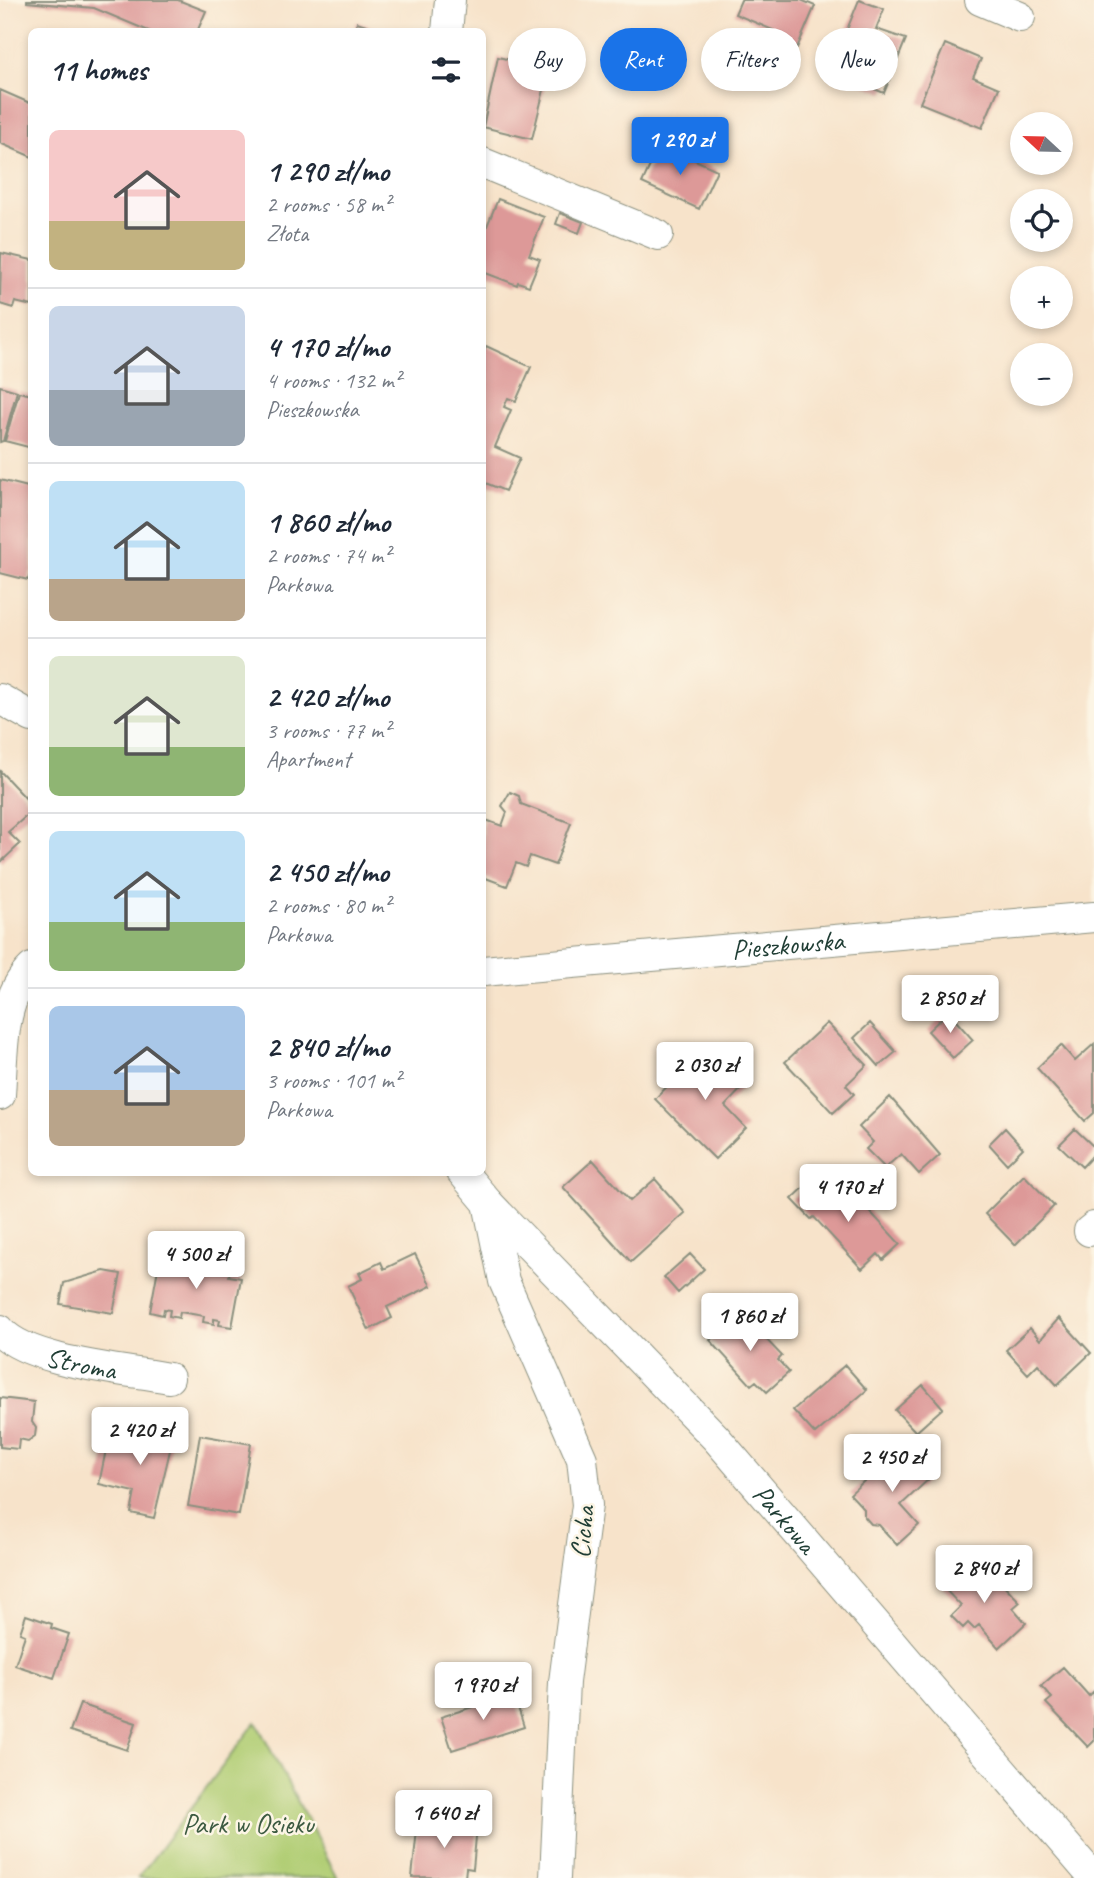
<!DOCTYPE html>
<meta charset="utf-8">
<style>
body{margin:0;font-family:Caveat,sans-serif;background:#f2f2f3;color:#1f2937;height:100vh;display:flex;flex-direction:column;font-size:26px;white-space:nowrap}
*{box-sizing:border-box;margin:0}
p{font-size:23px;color:#747a83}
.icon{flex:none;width:38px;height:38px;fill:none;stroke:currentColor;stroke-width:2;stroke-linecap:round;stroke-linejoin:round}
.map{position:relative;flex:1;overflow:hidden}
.panel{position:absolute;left:28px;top:28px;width:458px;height:1148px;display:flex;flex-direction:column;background:#fff;border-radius:10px;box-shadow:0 4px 10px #0003}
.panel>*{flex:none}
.hud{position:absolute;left:508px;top:28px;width:481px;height:63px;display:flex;gap:14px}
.needle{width:46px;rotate:292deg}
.fabs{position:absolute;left:1010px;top:112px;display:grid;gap:14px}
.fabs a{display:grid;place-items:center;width:63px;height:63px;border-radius:50%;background:#fff;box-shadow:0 4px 10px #0003;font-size:35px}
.price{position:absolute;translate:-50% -60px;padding:0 16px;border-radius:7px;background:#fff;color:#222;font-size:23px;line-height:46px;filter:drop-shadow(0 2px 4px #0008)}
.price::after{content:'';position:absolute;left:50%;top:42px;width:21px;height:16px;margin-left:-10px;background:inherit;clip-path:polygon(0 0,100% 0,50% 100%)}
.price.active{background:#1a73e8;color:#fff}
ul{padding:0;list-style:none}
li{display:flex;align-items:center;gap:21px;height:175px;padding:0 21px}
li+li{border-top:2px solid #e0e1e3}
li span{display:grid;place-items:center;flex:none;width:196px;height:140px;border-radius:10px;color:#555}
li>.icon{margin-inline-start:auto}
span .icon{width:84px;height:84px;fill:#fffc;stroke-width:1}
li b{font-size:30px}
h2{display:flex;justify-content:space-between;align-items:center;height:84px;padding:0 21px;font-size:30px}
.pill{padding:0 24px;border-radius:32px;background:#fff;box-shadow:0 4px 10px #0003;font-size:24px;line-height:63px}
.pill.active{background:#1a73e8;color:#fff}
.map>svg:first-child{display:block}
.green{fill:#b0cd73;stroke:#688554;stroke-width:2}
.building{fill:#dd9998}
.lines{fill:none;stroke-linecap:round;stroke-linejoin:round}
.minor-casing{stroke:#8b907f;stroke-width:32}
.minor{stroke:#fff;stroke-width:30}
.labels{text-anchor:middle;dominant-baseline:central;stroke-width:5;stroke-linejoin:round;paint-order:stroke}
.street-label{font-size:28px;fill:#1f3d34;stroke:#fcf5e5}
.park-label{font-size:28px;fill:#3c5a41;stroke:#fcf5e5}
</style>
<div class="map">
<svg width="1094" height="1878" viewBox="0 0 1094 1878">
<rect width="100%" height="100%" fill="#fcf5e5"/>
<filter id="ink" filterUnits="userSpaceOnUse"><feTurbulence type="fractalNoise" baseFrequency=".0143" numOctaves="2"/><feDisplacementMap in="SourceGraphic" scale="14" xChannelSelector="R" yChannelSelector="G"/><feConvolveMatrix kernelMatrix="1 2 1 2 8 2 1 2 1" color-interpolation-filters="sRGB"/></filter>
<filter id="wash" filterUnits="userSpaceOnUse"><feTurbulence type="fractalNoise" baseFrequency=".00686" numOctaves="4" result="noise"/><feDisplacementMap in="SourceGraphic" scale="28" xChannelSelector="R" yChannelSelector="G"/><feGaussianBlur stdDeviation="1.57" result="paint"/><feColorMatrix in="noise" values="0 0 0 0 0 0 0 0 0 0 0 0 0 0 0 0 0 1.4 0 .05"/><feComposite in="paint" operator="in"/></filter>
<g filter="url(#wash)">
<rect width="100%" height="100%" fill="#f7e3ca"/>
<path class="green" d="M256 1722 338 1878H138Z"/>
<g id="blocks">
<path class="building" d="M27 0H178L206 11 197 32H151L94 8 27 2Z
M741 0H801L815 6 797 48 770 37 773 30 735 14Z
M859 0 884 9 876 29 906 39 884 93 852 80 858 66 836 57Z
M357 22 384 31V32H354Z
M945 44 981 59 973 77 999 88 982 128 920 103Z
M498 57 549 69 532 139 483 127Z
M0 90 32 104V157L0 143Z
M660 144 717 170 699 209 642 183Z
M498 199 544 217 529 255 540 259 529 286 518 282 517 285 483 272V236Z
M560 213 583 222 579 233 556 224Z
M1 253 32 260V306L15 302 13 308 0 304Z
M486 346 531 367 516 401 508 398 504 407 511 410 495 447 520 458 505 491 483 482V354Z
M0 386 17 391 3 441 0 442Z
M19 392 32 395V448L5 441Z
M0 480 32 488V569L28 580 0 573Z
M0 771 32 805V811L8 832 20 844 0 863Z
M510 792 519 796 521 804 571 823 555 865 530 856 526 867 516 863 507 886 483 877V819L502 826 507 812 502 806Z
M948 1012 973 1040 953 1058 928 1031Z
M827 1023 867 1065 846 1085 854 1094 833 1113 785 1062Z
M870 1023 896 1052 879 1066 854 1038Z
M1094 1044V1113L1085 1121 1037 1068 1061 1045 1075 1061Z
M706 1046 745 1085 725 1106 746 1128 715 1159 655 1099Z
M890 1097 940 1155 919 1174 901 1154 885 1168 866 1149 873 1142 859 1127Z
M1005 1128 1023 1148 1007 1164 989 1144Z
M1075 1129 1094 1147V1154L1082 1167 1059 1145Z
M593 1160 630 1201 655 1179 685 1213 631 1262 563 1187Z
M1024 1175 1054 1206 1015 1245 985 1214Z
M812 1180 835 1205 850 1190 900 1244 883 1260 878 1254 862 1269 814 1217 811 1219 792 1199Z
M415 1254 431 1286 387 1307 392 1318 369 1330 348 1286 362 1279 359 1273 381 1262 384 1269Z
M690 1254 704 1269 678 1293 664 1277Z
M172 1258 230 1269 229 1276 241 1278 232 1327 219 1325 220 1320 214 1319V1324L203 1322 204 1316 180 1312 179 1318 169 1316 170 1310 164 1309 163 1315 150 1312 159 1263 171 1265Z
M104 1271 121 1274 113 1313 60 1304 64 1283Z
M740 1312 782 1356 778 1360 789 1372 767 1392 756 1381 751 1385 710 1340Z
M1059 1318 1091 1353 1057 1385 1038 1364 1028 1374 1006 1350 1030 1328 1040 1340Z
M845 1365 867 1390 815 1434 793 1410Z
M923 1385 943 1408 916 1432 895 1410Z
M0 1398 34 1402 32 1422 36 1428 35 1436 28 1441 19 1439 18 1449 0 1447Z
M149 1419 176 1425 154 1518 131 1513 135 1492 99 1484 108 1440 143 1447Z
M200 1435 251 1444 239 1515 188 1506Z
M902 1446 931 1477 901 1505 919 1525 897 1545 879 1525 871 1524 864 1516V1509L850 1494Z
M965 1562 989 1587 998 1579 1020 1602 1013 1608 1026 1623 999 1648 979 1625 974 1629 968 1623 963 1628 951 1616 961 1606 941 1585Z
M26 1615 52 1624 51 1628 69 1634 54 1678 15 1665 25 1635 20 1633Z
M1063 1667 1089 1696 1094 1691V1741L1088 1747 1046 1703 1052 1698 1041 1686Z
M514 1694 524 1727 452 1750 441 1717Z
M80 1704 136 1723 127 1750 70 1731Z
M418 1820 477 1826 473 1869 466 1868 465 1878 412 1877Z"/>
</g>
</g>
<g filter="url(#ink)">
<use href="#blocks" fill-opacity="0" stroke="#8b907f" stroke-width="2"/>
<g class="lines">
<g class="minor-casing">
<g id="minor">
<path d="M980 0 1020 17"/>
<path d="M447 32 450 0"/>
<path d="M483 163 658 235"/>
<path d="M0 699 32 717"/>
<path id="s1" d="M483 971 1094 917"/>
<path d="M0 1095C3 1054 0 998 32 968"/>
<path id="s2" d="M462 1172 488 1203 716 1438 1094 1878"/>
<path d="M488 1203 504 1281 582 1459 587 1505 564 1682 555 1878"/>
<path d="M1089 1231 1094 1227"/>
<path id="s3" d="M0 1330C26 1362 127 1370 169 1378"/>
</g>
</g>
<use href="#minor" class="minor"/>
</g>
</g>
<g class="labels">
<g class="street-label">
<text stroke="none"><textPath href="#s1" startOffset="306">Pieszkowska</textPath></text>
<text stroke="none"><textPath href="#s3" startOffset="89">Stroma</textPath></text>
<text stroke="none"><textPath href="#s2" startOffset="474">Parkowa</textPath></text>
<text transform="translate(582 1532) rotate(-84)">Cicha</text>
</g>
<g class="park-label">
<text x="248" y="1823">Park w Osieku</text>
</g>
</g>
</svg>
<div class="fabs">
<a><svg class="needle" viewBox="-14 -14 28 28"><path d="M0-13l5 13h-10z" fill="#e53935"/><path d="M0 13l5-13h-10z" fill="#747a83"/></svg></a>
<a><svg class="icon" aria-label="locate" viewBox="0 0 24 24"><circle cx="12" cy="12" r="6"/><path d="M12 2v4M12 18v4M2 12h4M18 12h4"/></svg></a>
<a>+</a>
<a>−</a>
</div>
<b class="price active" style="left:680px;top:177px">1 290 zł</b>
<b class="price" style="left:950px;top:1035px">2 850 zł</b>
<b class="price" style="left:705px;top:1102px">2 030 zł</b>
<b class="price" style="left:848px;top:1224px">4 170 zł</b>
<b class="price" style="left:196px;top:1291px">4 500 zł</b>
<b class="price" style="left:750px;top:1353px">1 860 zł</b>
<b class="price" style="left:140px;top:1467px">2 420 zł</b>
<b class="price" style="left:892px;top:1494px">2 450 zł</b>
<b class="price" style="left:984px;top:1605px">2 840 zł</b>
<b class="price" style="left:483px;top:1722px">1 970 zł</b>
<b class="price" style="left:444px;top:1850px">1 640 zł</b>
<div class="hud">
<a class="pill">Buy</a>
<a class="pill active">Rent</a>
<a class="pill">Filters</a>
<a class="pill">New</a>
</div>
<section class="panel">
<h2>11 homes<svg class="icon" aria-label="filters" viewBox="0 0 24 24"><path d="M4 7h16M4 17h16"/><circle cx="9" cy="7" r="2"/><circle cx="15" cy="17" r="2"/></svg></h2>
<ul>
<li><span style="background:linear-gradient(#f6c9c9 65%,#c2b280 0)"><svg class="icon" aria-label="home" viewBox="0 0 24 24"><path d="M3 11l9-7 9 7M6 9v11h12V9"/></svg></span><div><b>1 290 zł/mo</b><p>2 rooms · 58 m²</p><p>Złota</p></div></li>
<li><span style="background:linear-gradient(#c9d6e8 60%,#9aa5b1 0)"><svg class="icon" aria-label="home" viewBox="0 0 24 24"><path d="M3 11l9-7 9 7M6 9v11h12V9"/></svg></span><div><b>4 170 zł/mo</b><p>4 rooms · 132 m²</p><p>Pieszkowska</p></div></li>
<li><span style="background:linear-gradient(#bfe0f5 70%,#b9a48a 0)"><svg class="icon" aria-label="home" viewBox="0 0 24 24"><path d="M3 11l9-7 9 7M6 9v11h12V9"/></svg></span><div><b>1 860 zł/mo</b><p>2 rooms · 74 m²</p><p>Parkowa</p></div></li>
<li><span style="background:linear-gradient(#dfe7d0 65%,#8fb573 0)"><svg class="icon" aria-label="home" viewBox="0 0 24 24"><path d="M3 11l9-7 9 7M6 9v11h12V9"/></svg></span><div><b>2 420 zł/mo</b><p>3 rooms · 77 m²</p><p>Apartment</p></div></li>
<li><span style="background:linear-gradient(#bfe0f5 65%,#8fb573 0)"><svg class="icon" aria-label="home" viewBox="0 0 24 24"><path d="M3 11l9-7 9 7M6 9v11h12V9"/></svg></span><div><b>2 450 zł/mo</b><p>2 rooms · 80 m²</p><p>Parkowa</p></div></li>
<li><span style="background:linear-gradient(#a9c7e8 60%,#b9a48a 0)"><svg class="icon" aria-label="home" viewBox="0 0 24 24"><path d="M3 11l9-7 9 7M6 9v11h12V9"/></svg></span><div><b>2 840 zł/mo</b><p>3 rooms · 101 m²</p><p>Parkowa</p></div></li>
</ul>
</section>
</div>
